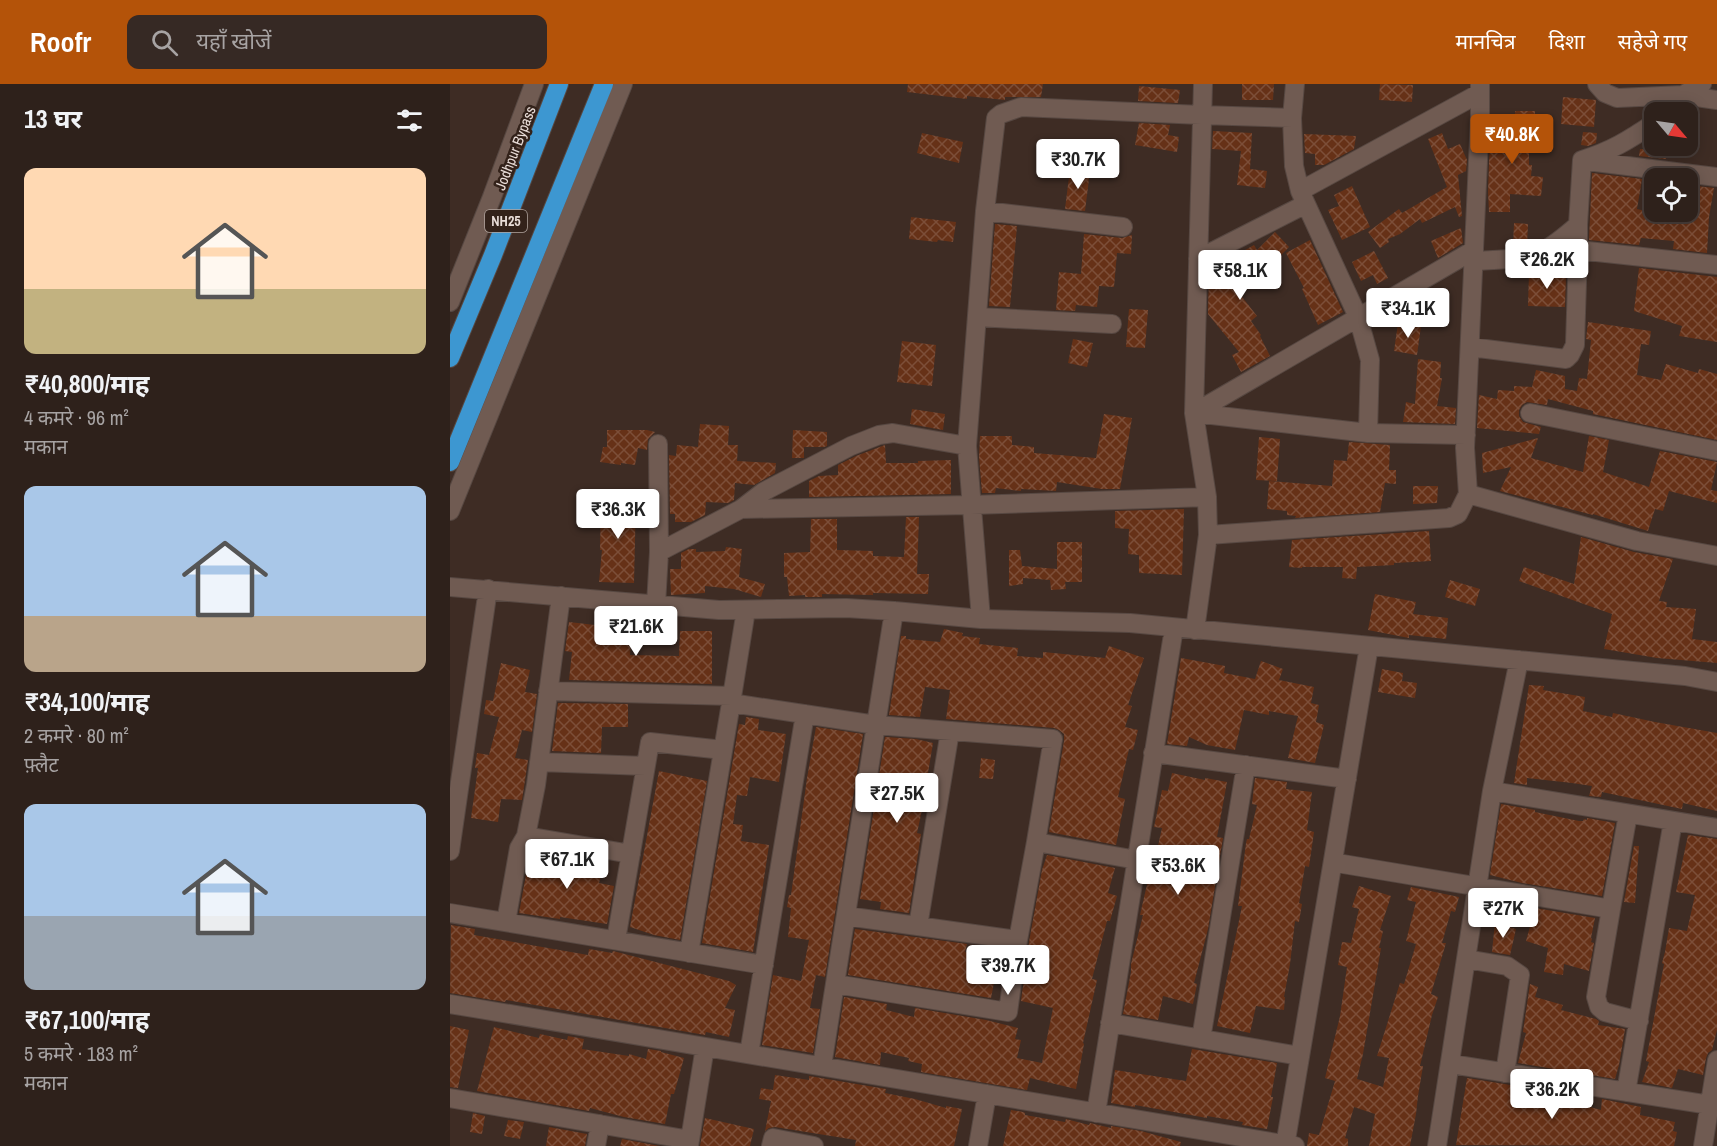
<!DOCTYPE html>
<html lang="hi">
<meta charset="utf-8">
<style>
body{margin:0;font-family:"Archivo Narrow","Noto Sans Devanagari",sans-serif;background:#362924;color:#f1f3f6;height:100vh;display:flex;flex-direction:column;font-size:22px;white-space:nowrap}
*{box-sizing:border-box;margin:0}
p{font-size:20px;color:#a7a3a3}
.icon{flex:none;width:33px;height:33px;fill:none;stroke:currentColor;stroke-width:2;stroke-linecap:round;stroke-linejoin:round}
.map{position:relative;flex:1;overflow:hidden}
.details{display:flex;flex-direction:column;background:#2e211b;width:450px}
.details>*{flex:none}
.needle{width:39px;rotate:119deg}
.tools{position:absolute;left:1194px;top:18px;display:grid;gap:12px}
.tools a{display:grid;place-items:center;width:54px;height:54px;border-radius:12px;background:#2e211b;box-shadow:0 3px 15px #0003,0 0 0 2px #493e3a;font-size:30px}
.price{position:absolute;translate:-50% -51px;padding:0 14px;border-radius:6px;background:#fff;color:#222;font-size:20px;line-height:39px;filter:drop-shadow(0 2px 3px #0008)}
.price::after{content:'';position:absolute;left:50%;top:36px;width:18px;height:14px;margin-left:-9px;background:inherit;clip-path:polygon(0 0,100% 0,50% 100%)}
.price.on{background:#b45309;color:#fff}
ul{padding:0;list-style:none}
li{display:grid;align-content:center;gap:12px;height:318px;padding:0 24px}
li span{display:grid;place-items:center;height:186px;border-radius:12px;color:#555}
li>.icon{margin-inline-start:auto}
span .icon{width:108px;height:108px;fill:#fffc;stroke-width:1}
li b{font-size:26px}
h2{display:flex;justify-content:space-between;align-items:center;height:72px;padding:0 24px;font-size:26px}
header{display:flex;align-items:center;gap:36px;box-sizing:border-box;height:84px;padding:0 30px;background:#b45309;color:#fff}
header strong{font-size:28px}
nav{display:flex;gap:33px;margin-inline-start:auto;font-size:21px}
.search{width:420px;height:54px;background:#362924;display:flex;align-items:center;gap:15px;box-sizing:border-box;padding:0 21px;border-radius:12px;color:#a7a3a3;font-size:22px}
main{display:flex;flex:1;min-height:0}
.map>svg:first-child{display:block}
.building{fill:url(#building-cross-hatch)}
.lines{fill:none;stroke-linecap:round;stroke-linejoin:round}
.minor-casing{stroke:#574842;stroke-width:20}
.highway-casing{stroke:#574842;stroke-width:20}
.minor{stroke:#705b52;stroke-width:18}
.highway{stroke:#3d97d1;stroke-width:18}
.labels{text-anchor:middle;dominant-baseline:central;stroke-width:5;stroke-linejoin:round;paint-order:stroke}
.shield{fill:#33221a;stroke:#b2a59f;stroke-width:1.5}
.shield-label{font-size:14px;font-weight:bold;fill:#e9ddd8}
.street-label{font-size:15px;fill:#e9ddd8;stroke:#33221a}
</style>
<header>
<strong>Roofr</strong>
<div class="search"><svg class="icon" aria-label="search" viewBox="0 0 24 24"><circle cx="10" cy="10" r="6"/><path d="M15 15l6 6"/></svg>यहाँ खोजें</div>
<nav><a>मानचित्र</a><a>दिशा</a><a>सहेजे गए</a></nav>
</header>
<main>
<section class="details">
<h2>13 घर<svg class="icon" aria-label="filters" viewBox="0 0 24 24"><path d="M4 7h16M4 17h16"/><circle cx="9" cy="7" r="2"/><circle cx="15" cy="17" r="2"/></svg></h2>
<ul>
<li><span style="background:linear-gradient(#ffd9b3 65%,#c2b280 0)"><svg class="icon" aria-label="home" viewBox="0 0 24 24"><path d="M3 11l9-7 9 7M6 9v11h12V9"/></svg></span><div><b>₹40,800/माह</b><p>4 कमरे · 96 m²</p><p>मकान</p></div></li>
<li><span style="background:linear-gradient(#a9c7e8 70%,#b9a48a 0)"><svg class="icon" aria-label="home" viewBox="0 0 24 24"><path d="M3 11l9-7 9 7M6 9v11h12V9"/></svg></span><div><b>₹34,100/माह</b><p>2 कमरे · 80 m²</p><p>फ़्लैट</p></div></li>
<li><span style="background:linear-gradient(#a9c7e8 60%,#9aa5b1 0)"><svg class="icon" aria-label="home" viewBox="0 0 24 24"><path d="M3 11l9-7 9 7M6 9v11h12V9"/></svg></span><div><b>₹67,100/माह</b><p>5 कमरे · 183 m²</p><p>मकान</p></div></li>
</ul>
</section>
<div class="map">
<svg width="1267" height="1062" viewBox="0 0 1267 1062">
<defs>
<pattern id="building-cross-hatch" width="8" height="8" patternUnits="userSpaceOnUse" patternTransform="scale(1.5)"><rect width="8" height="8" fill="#663117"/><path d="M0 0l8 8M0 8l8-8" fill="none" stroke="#7c4e38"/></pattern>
</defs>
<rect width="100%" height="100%" fill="#3e2c24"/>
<path class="building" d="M458 0H593L591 13H555V16L517 12V15L457 8Z
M792 0H824L823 16H792Z
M930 0 963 1 962 18 929 16Z
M689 2 730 6 728 19 688 17Z
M1113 13 1146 16 1144 43 1111 40Z
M1065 27H1085V55L1079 54V81H1082L1081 92 1093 93 1091 112 1060 110V128H1039L1038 108 1040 53H1065Z
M689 39 720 41 718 51 729 53 727 68 685 61Z
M763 47 802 49 800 85 817 87 815 104 787 101 791 67 762 65Z
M1133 48 1147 49 1146 59 1138 62 1131 61Z
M472 49 513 58 509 79 467 69Z
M992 49 998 65 1010 60 1017 76 1016 87 1008 91 1012 132 1009 133 1005 123 972 139 970 135 950 150 938 155 939 158 930 164 918 148 949 125 952 129 997 103 978 55Z
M854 50 906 52 904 65 874 81H865V70L855 69Z
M1190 65 1217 67 1216 75 1189 72Z
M620 85 640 87 635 127 615 125Z
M1142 89 1192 95 1187 125 1200 128H1238V101L1264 104 1259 133 1257 169 1223 165 1224 157 1191 154 1189 161 1139 156Z
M902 102 920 143 892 156 878 126 889 122 884 111Z
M461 133 506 138 503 158 488 156 487 158 459 155Z
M1064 139 1078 140 1077 161 1063 163Z
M545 140 567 142 560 223 539 222Z
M1011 144 1013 159 988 174 981 157Z
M825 148 839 163 830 172 828 170 782 200 807 232 801 237 811 251 810 252 820 272 791 288 782 271 789 268 758 230 759 184 782 172 783 173 804 161 807 166Z
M634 150 672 154 682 151 681 170 667 169 664 203 649 202 647 223 626 221 625 227 606 226 609 188 631 190Z
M860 156 893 228 868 241 852 205 854 204 836 169Z
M924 167 938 194 927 200 923 191 911 197 902 178Z
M1189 184 1267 193V258L1229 252 1232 242 1184 227Z
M1079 189 1116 190 1115 223 1078 222Z
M679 225 698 226 695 264 676 263Z
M1138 238 1201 247 1199 261 1191 260 1187 291 1211 296 1216 280 1248 289 1249 285 1267 290V356L1143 330V327L1098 315 1097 321 1077 318 1072 321 1069 326V332L1073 338 1091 343 1089 350 1027 344 1029 311 1047 315 1048 306 1064 307V302L1082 303 1086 286 1115 292V305L1127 307 1129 294 1137 295 1141 256 1136 255Z
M948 239 971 242 967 271 944 267Z
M623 255 643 259 637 283 618 279Z
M452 257 486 261 482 302 447 298Z
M968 275 991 278 990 294H992L987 322 1006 324 1005 340 953 338 956 318 965 320Z
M462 325 495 330 493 346 460 340Z
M654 330 682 334 670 405H652L607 398 606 407 571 405V407L546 404 545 409H532L529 373 530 352H562V361L584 363V369L646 374Z
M250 340 279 342 278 361H288L287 377 326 379 325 389 304 401 285 399 284 416 278 419 256 418 255 431 241 438H225V430H220L219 371 226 372 227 361 248 363Z
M157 346H197L205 348 198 355 197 366 188 364 185 381 171 379V381L150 378 153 363H157Z
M343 346 377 348V362L374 363H354V374H342Z
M1139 352 1159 356 1153 388 1199 403 1210 367 1267 378 1261 406 1267 407V419L1219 407 1213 427 1205 425 1198 447 1143 430V431L1050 407 1061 383 1033 389 1032 369 1088 354 1081 374 1133 388Z
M809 353 830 355 827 397 806 396Z
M899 358 940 361 939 386H946V400L935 399 930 428 845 434 846 432 837 431V427L817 425 819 397 882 402 884 376 897 377Z
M435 361 436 379H468V377L501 376V410L359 413V397L369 392 388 391V381L406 372Z
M963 402H988L987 419 963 420Z
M151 414 186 415 184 499 149 498 152 466H150Z
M734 425 732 491 689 489V471L678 470 679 445 665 444V427Z
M456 433H469L467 490H479L478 510 423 509V511L372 510V513H355V511L339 512 337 493H334V469L360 468 361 435H387V466L423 467V472L454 473Z
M979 447 981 477 944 479V481L907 483 906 495 892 494 893 483H852V484L839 483 842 456Z
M1131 453 1184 468 1223 475 1209 517 1217 518 1216 523 1246 525 1242 555 1267 558V579L1207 574 1154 565 1162 530 1069 497 1074 483 1124 500Z
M607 458H632V498H615L616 505 601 506 600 496 573 494V500L559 502V466H570L572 482 607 485Z
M276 463 292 465 289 493 315 500 311 513 284 505 255 502V509L221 511 220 485H231V469L239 465H246V468L275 467Z
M1000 496 1030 505 1025 522 995 513Z
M925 510 966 518 963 530 998 534 996 555 959 551V554L918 546Z
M119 538 145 541V539L182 541 180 571 229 572 230 547H262V600L119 596 122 568 115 567Z
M494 545 513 549 512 552 530 554 529 560 568 564 567 572 593 574V568L655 574 659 562 694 574 678 621 682 622 675 643 688 646 683 666 679 665 668 713 675 715 666 761 599 748 614 657V650L609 646 604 644 496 635 500 606 475 603 470 633 439 631 451 552H456V555L490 558Z
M731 574 775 582 774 589 805 595 811 577 833 585 829 596 864 603 861 619 869 621 866 638 874 641 865 679 838 674 848 632 819 627V631L794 626 785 666 757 661 739 653 737 662 717 660Z
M51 579 80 586 75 608 87 610 82 648 72 646 65 674 78 676 72 716 51 715 48 738 21 734 28 684H25L27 669 39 671 49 633 34 630 36 616 43 617Z
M932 585 953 589 952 597 967 599 965 614 928 608Z
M1079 601 1094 602 1093 606 1135 613 1133 627 1162 633 1163 629 1205 638 1267 649V727L1233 719 1232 725 1152 708 1151 713 1139 712 1142 702 1122 699 1077 694V701L1064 699Z
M108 619 178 620V643H152L151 669 102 667Z
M296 633 309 635 308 646 336 650 329 698 300 693 297 712 287 711 283 740 293 741 291 757 319 761 303 868 252 859 289 640 295 641Z
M366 643 413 650 375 893 366 891 360 924 370 925 363 969 312 961 323 891 351 897 359 856 338 853 341 824 337 823 339 811H341L357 694Z
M435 653 466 655 483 659 475 707 476 708 467 749 471 750 459 829 430 825 431 818 410 815Z
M531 674 545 676 543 695 529 694Z
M209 687 257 697 230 856 204 851 180 843Z
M722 689 755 696V694L777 698 767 753 773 754 758 845 744 899 747 900 743 920 713 912 708 936 673 930 681 888V880L693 831H690L698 796 700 797 712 744 704 743 712 706 718 707Z
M805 694 837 698 836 705 862 708 857 746 864 748 859 783 855 782 849 819 852 820 849 838 845 837 840 880 834 913H835L834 926 806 922 800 949 767 942 792 822H788L796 759 797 755H799L807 721 802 720Z
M1051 720 1085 726V728L1129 737H1133L1134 735 1137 736V734L1165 739 1152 812 1072 799 1040 791Z
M1238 751 1267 755V946L1262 966 1258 969 1256 974 1253 991 1228 985 1222 1004 1192 998 1199 978 1196 977 1214 880 1212 879 1215 868 1219 844 1237 847 1245 811 1226 808Z
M1184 762H1189L1185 819 1174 818Z
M105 768 139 775 138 780 153 784 149 799 164 802 157 840 110 833V835L69 829 76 791 88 794 93 769 104 772Z
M597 771 665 784 658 809 667 812 660 837H657L642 895 647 896 633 959 634 960 626 1005 580 994 577 1006 471 988 472 980 458 977 459 974 431 968 430 981 385 973 394 913 437 920 436 926 464 933 465 924 536 936 568 944 565 955 571 956 567 974 592 979 603 924 571 917 579 858 592 786Z
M909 802 941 812 930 846 933 847 929 864H931L913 970 907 995 933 1003 939 974 927 972 950 899 954 900 966 860 956 857 966 818 957 816 961 803 1009 813 1005 828 1001 827 992 859H996L981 910 988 913 982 931 970 982H973L968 1012 966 1030 960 1062H919L925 1030 904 1023 895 1054 898 1055V1062H857L859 1049 869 1051 885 997 875 994 890 932 897 883 888 881 892 858 901 859 909 825 902 823Z
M1085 824 1145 834 1141 854 1142 855 1141 858 1144 859 1139 887 1114 880 1113 891 1094 888 1098 864 1076 857Z
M1045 838 1066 845 1060 871 1042 868Z
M1 841 25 845 24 851 138 871 139 865 162 869 163 867 279 897 286 901 275 924 285 926 279 953 256 948 255 951 56 916 55 918 0 909Z
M405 845 517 860 515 868 536 873 532 891 545 894 541 914 398 891Z
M1080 900 1088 903 1085 913 1113 921 1111 926 1146 935 1149 937 1148 941 1175 945 1169 981 1165 995 1068 979 1076 949 1073 948Z
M0 942 19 946 8 1004 0 1003Z
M44 943 89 954 90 950 117 956 118 952 134 955 132 965 179 972V970L196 975 198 965 211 967V968L234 974 224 1010H221L215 1040 174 1033 140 1024 139 1027 27 1007Z
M742 965 827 979 821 1013H823L817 1045 792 1041 793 1038 757 1032V1034L685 1021V1023L661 1019 665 986 736 997Z
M325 991 359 996V992L436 1005 435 1009 465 1015 496 1024V1022L512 1025 504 1062H405L406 1056 325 1043 319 1044 315 1047 321 1017 309 1015 311 1004 323 1006Z
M1017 994 1097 1007 1096 1011 1151 1026 1152 1015 1191 1023 1190 1031 1225 1038 1223 1047 1227 1048 1224 1062 1006 1061Z
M561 1026 573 1028 575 1029V1031L615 1038 616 1035 639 1041 640 1039 661 1044V1042L691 1047 731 1058 730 1062H553Z
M23 1029 35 1032 32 1050 20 1048Z
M255 1034 304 1045 300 1062H250Z
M58 1036 74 1038 70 1055 54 1052Z
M99 1043 137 1050 135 1062H96Z
M172 1055 209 1062H170Z"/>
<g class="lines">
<g class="minor-casing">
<path id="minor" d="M845 0 842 34 844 82 850 107 908 233 920 276 918 349
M1147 0 1155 9 1167 14 1233 11 1252 0
M1217 28 1233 11 1267 16
M1204 39C1179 56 1161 67 1132 76L1128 141V166L1267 181
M1137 77 1267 93
M850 107 1030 9
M535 127 673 143
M748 175 856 120
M1024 177C1041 176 1074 176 1089 169 1103 163 1116 151 1128 141
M0 218 42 113 84 0
M527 233 662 240
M1020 263 1116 275 1120 271 1125 261 1128 166
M744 329 753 0
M744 329 1024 166
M1080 329 1267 367
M208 360 209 468
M1018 410 1015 364 1030 32V0
M291 425 521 421 757 413
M0 427 173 0
M758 451 757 413 744 329 918 349 1016 351
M0 503 269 526 396 524 444 527 531 535 680 539 1235 592 1267 598
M206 521 209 468 291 425 313 408 401 362 429 351 443 349 517 362
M296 526 281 619 426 641 603 655 586 758 687 776
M531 535 517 362 535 127 546 34 551 30 571 23 751 31 842 34
M745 546 758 451 999 434 1008 430 1018 410 1187 457 1267 472
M98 607 282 612
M703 669 897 695
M89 678 195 682
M1042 707 1267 744
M76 752 181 770
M0 767 38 505
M893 780 1161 825 1146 913 1149 923 1155 928 1189 937
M1161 825 1178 730
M0 829 314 881
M396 832 568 856 586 758
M56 838 69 764 76 752 86 701 111 512
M468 842 500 647
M166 856 200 658 273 666
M239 869 281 619
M1016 875 1057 882 1070 891 1055 989
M385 900 558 928 568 856
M0 920 845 1062
M660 939 850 972
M751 955 796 681
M299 970 355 630
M1001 980 1260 1021
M372 982 444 527
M1176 1008 1223 737
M0 1014 240 1056
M646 1029 724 544
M146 1062 150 1040
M239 1062 255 963
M321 1062 323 1054 364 1062
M528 1062 537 1010
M835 1062 919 562
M987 1062 1042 707 1069 576
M1253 1062 1267 976"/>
</g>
<g class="highway-casing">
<path id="highway" d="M0 274 43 171 109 0
M0 378 154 0"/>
</g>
<use href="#minor" class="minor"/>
<use href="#highway" class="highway"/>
</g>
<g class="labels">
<rect class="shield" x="35" y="126" width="42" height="22" rx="4.5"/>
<g class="shield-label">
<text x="56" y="137">NH25</text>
</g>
<g class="street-label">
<text transform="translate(65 64) rotate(-69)">Jodhpur Bypass</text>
</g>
</g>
</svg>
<div class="tools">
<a><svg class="needle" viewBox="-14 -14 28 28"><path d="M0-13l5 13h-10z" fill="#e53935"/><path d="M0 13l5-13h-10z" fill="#a7a3a3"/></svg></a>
<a><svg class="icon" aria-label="locate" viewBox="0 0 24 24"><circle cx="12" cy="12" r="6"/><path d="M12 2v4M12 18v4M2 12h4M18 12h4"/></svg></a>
</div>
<b class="price on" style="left:1062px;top:81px">₹40.8K</b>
<b class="price" style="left:628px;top:106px">₹30.7K</b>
<b class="price" style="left:1097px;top:206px">₹26.2K</b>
<b class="price" style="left:790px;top:217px">₹58.1K</b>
<b class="price" style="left:958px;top:255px">₹34.1K</b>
<b class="price" style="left:168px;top:456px">₹36.3K</b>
<b class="price" style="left:186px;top:573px">₹21.6K</b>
<b class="price" style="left:447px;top:740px">₹27.5K</b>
<b class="price" style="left:117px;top:806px">₹67.1K</b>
<b class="price" style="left:728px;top:812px">₹53.6K</b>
<b class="price" style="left:1053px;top:855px">₹27K</b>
<b class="price" style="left:558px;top:912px">₹39.7K</b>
<b class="price" style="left:1102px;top:1036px">₹36.2K</b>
</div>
</main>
